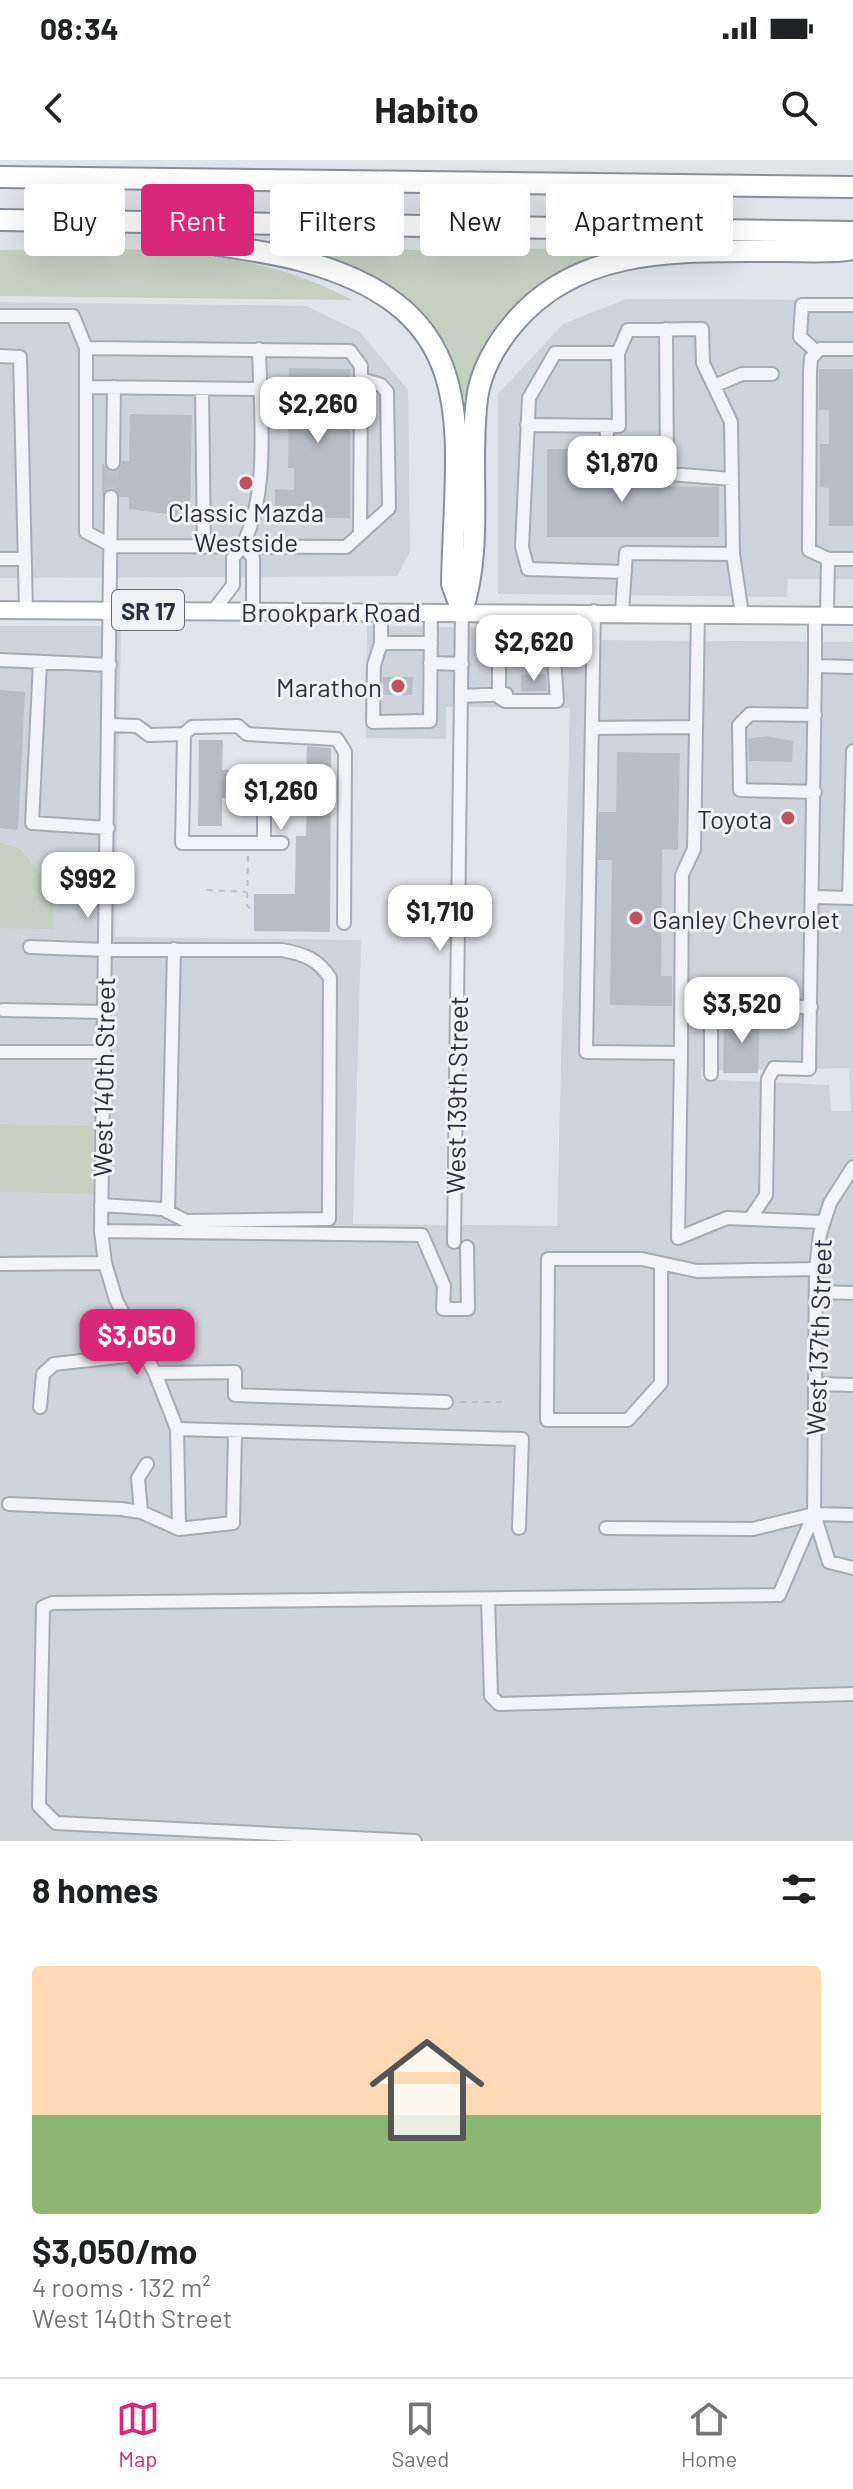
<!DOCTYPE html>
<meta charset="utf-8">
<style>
body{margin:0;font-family:Barlow,sans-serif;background:#f6f6f6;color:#202124;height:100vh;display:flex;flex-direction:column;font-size:30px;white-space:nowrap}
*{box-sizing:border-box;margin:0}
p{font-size:26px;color:#757577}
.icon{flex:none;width:44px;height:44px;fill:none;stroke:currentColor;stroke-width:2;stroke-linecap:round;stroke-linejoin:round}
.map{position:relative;height:1681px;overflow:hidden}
.drawer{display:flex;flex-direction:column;background:#fff;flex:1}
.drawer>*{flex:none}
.hud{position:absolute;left:24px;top:24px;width:806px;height:72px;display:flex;gap:16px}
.price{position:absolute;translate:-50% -68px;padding:0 18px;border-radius:16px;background:#fff;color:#222;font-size:26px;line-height:52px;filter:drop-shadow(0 2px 4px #0008)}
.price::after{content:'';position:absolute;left:50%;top:48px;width:24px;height:18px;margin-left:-12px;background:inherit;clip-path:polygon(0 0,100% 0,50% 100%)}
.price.current{background:#db2777;color:#fff}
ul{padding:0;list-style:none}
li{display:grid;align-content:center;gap:16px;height:424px;padding:0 32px}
li span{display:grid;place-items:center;height:248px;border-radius:8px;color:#555}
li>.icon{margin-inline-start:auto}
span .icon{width:144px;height:144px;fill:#fffc;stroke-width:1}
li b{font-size:34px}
h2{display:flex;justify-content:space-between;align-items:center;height:96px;padding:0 32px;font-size:34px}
.pill{padding:0 28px;border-radius:8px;background:#fff;box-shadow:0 8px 32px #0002;font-size:28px;line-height:72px}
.pill.current{background:#db2777;color:#fff}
.status{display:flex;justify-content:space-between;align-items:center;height:56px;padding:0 40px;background:#fff;direction:ltr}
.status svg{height:22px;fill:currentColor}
header{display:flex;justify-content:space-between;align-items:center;height:104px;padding:0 32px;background:#fff;font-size:36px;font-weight:700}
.tab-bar{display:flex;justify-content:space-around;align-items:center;height:112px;border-top:2px solid #e0e0e0;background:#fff;font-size:22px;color:#757577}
.tab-bar a{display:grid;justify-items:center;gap:4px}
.tab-bar .current{color:#db2777}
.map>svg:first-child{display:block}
.built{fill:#ced2d9;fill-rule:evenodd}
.green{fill:#c5d0c2}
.building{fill:#b8bcc4}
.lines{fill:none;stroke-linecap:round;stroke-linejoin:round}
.minor-tunnel{stroke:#bcbfc5;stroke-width:12;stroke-dasharray:12 6;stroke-linecap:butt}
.minor-casing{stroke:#a6aab1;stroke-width:16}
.major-casing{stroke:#a1a7b2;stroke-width:20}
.highway-casing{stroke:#89909c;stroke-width:24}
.path{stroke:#bec0c6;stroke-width:2;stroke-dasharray:6 6;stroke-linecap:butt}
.minor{stroke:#f2f3f6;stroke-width:12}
.major{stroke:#fff;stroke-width:16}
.highway{stroke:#fff;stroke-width:20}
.poi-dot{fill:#bf525d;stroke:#eff1f5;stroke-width:3}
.labels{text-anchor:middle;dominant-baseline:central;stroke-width:6;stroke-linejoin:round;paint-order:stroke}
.shield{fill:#eff1f5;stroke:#656a74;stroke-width:2}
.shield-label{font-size:24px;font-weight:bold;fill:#2a303d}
.poi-label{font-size:26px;fill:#2a303d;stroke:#eff1f5;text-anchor:end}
.street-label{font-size:26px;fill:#2a303d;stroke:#eff1f5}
</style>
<div class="status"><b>08:34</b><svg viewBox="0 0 49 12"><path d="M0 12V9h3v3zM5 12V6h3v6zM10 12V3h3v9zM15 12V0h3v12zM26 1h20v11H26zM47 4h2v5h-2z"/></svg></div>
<header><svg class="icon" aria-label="back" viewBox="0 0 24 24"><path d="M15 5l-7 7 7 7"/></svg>Habito<svg class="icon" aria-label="search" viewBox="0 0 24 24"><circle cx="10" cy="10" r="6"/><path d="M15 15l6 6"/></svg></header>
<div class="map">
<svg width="853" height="1681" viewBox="0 0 853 1681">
<rect width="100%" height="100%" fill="#e0e3e7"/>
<path class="built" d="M626 139 853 140V419H788L787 437 498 434V234L563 164Z
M0 142 306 146 360 172 408 230 410 392 397 416 0 418Z
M0 466H121L115 777 361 780 353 1064 557 1066 570 548 446 547V579L366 578 367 466 572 469 573 480 853 482V1681H0V1032L92 1034 93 967 0 964V768H54L53 729 21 689 0 682ZM849 908 851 951H831L829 925 701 919V911Z"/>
<path class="green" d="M290 85 374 86 385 90 388 86 400 90 615 88 619 91 556 116 470 236 461 237 448 197 432 170 284 88Z
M0 90C120 89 243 81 352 140L0 136Z
M0 682 21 689 53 730 54 769 0 768Z
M0 964 93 966V1034L0 1032Z"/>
<path class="building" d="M289 208 350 209V358L275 357V329L294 330V308H288Z
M819 209H853V366H829V328L820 327V284H829V250H819Z
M130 254 192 255 190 357 129 349V337H120L112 328 102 337V303L114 312 120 308 122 301H129Z
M547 289H598V326L719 327V377H547Z
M546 514 547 531H521V515Z
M383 517H413L412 535H383Z
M0 530 25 532 18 670 0 668Z
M766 576 793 581 792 602 749 601 748 579Z
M199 580H223L222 610 306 612 307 586 331 588 330 772 254 771V734H295L296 676H306L307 639H273L265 630 255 639 222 638V666H198Z
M617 592 680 593 678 690 662 689 661 816H672V846L610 845 612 700H598L599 652H616Z
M733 855 760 856 758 913H723L724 864 733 865Z"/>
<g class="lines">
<path class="minor-tunnel" d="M111 337 113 303"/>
<g class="minor-casing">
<path id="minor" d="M0 156H73L86 188
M666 169 667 314
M817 192 800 177 802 145H853
M618 193 628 170 702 169 703 203 731 262 733 394
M0 196 20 197 26 449
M714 226 742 214H772
M86 227 260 229
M202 229 204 387
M527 265 619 266 618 193H555L529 238 522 387 528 409 625 412
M607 266V309L732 319
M113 303 114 227
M111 337 101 1071 105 1103 116 1140 155 1213 177 1269 179 1369
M360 374 361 219V206L350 191 86 188V372L112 386 346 387 389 348 387 232 381 225 361 219
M244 386 253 398V451
M0 399H25
M828 399H853
M214 450 233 425V398C273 353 260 247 259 189
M381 451V483H431
M594 451 586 892 681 893 678 1078 727 1058 750 1059 766 1035 768 919 774 908 809 909 815 506 853 507
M622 452 626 393 733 394 742 454
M815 455V506
M827 455 828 399 809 390 810 211 811 198 820 189H853
M381 483 374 505 373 562 430 561 431 451
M0 500 110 505
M40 502 32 663 108 668
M430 503 462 504
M462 536 506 534
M499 537 505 541H557L551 453
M499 537V491H551
M109 565 137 566 149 575 184 574
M592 568 696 567
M815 632 740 630 739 565 750 554 815 555
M264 683V639
M282 683H182L184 574 192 567 238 566 247 574 337 579 345 592 344 763
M814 737 853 738
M849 738 853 591
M30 787 106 790H282C304 794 318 799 330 818L329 1059 186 1061 163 1049 101 1045
M3 850 105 852
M0 892H104
M681 893 682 715 694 689 698 453
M711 914V846L811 847
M853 1007 830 1043 820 1074 816 1109 814 1354 829 1402 853 1408
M168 1052 174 789
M750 1059 823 1062
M101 1071 422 1075 444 1126 443 1149H468L467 1087
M454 1082 462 451
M661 1103V1223L628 1260H547L548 1099H642L697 1111 816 1109
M0 1104 105 1103
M816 1132 853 1133
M155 1213 235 1212V1235L446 1242
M816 1224 853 1225
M40 1247 43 1214 54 1204 145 1194
M177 1269 522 1279 519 1368
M9 1344 121 1349 141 1352 179 1369 233 1363 235 1272
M141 1352 138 1318 147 1304
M606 1368 753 1369 814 1354 853 1355
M488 1439 491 1536 499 1544 853 1534
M415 1681 56 1663 39 1646 43 1447 52 1443 779 1435 814 1354"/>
</g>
<g class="major-casing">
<path id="major" d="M0 450 853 456"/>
</g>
<g class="highway-casing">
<path id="highway" d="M0 17 853 27
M0 60 853 72
M158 62 172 75C215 87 260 89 303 101 488 152 455 269 452 424L462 451
M462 451C484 385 468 308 477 239 480 212 496 184 514 163 582 82 690 92 786 91 808 91 831 93 853 89"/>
</g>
<path class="path" d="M248 696 247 746 253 750
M207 730 246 732
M460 1242H502"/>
<use href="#minor" class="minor"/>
<use href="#major" class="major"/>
<use href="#highway" class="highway"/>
</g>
<g class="poi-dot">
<circle cx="246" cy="323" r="8"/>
<circle cx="398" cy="526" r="8"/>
<circle cx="788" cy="658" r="8"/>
<circle cx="636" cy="758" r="8"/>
</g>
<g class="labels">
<rect class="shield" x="112" y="430" width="72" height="40" rx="6"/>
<g class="shield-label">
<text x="148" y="450">SR 17</text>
</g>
<g class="poi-label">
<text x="246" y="351" text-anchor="middle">Classic Mazda<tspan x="246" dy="30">Westside</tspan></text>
<text x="382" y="526">Marathon</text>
<text x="772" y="658">Toyota</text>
<text x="652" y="758" text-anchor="start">Ganley Chevrolet</text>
</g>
<g class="street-label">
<text x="331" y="451">Brookpark Road</text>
<text transform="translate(103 917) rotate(-89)">West 140th Street</text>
<text transform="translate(456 935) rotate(-89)">West 139th Street</text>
<text transform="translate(818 1177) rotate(-88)">West 137th Street</text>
</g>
</g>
</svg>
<b class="price" style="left:318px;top:285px">$2,260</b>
<b class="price" style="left:622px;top:344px">$1,870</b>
<b class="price" style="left:534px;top:523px">$2,620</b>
<b class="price" style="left:281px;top:672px">$1,260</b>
<b class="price" style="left:88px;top:760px">$992</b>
<b class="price" style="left:440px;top:793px">$1,710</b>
<b class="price" style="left:742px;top:885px">$3,520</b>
<b class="price current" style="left:137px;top:1217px">$3,050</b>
<div class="hud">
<a class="pill">Buy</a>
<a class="pill current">Rent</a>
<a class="pill">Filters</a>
<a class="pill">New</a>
<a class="pill">Apartment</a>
</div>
</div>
<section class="drawer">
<h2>8 homes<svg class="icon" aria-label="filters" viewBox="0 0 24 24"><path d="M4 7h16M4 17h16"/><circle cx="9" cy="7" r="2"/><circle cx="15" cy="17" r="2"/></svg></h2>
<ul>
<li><span style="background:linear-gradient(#ffd9b3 60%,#8fb573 0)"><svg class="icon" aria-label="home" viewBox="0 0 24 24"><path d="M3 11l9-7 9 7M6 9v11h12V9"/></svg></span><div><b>$3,050/mo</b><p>4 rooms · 132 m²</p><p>West 140th Street</p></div></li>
</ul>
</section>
<nav class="tab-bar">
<a class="current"><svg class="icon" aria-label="map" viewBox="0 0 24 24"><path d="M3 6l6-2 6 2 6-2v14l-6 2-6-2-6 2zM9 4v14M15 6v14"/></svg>Map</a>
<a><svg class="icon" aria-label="saved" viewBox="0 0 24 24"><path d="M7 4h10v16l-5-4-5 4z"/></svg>Saved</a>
<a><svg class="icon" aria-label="home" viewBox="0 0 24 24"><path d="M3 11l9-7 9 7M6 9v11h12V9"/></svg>Home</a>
</nav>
